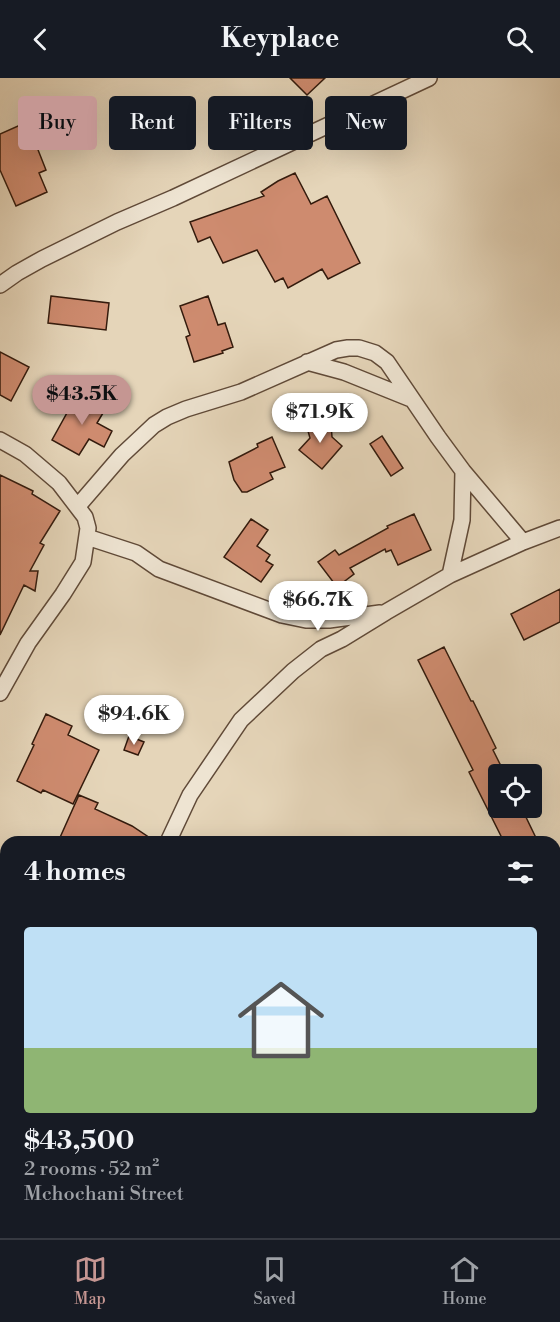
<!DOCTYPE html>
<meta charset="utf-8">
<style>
body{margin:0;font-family:"Libre Bodoni",serif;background:#242831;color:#f1f3f6;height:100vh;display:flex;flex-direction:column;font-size:22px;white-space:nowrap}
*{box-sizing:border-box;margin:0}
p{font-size:20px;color:#9ea1a6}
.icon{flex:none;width:33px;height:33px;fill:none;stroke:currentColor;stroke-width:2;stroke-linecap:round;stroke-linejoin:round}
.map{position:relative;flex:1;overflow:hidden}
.drawer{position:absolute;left:0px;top:758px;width:561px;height:404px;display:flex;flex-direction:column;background:#171b24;border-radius:18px 18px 0 0;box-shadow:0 6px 24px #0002}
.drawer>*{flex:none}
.top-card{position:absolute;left:18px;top:18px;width:525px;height:54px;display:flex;gap:12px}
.buttons{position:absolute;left:488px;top:686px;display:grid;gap:12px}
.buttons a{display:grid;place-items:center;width:54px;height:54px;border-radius:6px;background:#171b24;box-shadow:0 6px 24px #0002;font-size:30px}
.price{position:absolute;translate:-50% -51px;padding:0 14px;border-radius:21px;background:#fff;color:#222;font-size:20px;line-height:39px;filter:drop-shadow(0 2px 3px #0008)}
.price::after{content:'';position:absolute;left:50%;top:36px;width:18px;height:14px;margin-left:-9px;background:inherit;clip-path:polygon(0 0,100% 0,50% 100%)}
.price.selected{background:#c59692;color:#111}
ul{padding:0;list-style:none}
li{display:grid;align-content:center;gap:12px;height:318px;padding:0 24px}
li+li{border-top:2px solid #363941}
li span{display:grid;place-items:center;height:186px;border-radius:6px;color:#555}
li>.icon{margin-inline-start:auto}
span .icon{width:108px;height:108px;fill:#fffc;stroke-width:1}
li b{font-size:26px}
h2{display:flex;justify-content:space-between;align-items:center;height:72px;padding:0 24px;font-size:26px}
.chip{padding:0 21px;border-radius:6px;background:#171b24;box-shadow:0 6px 24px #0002;font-size:21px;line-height:54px}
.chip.selected{background:#c59692;color:#111}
header{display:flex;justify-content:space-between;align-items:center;height:78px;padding:0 24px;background:#171b24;font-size:27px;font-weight:800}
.tabs{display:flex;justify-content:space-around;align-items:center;height:84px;border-top:2px solid #363941;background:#171b24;font-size:16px;color:#9ea1a6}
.tabs a{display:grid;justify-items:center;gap:3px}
.tabs .selected{color:#c59692}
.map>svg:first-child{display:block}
.building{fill:#ce8b6f;stroke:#341b0d;stroke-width:1.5}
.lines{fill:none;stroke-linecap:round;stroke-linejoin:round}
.minor-casing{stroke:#604a38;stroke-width:18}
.minor{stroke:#eee4d2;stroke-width:15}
</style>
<header><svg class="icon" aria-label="back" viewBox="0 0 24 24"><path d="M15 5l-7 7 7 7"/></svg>Keyplace<svg class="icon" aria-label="search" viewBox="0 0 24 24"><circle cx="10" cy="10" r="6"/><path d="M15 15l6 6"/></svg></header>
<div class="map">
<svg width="560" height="1160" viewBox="0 0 560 1160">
<rect width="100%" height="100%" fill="#e5d5b9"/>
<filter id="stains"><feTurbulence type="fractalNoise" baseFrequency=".00333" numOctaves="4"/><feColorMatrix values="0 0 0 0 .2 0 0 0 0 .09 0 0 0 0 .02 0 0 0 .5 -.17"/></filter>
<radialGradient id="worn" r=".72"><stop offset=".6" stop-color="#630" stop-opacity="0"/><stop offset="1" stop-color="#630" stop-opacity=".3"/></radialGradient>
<path class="building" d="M290 0H325L307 17Z
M27 44 46 92 39 95 47 114 16 128 0 92V56Z
M295 95 311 126 327 118 360 185 328 201 322 191 288 210 283 200 275 204 257 172 223 185 210 159 198 164 190 144 264 118 261 114 278 103Z
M51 218 109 225 106 252 48 245Z
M208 218 218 247 225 245 233 269 222 273 223 275 194 284 186 259 190 257 180 228Z
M0 274 29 289 11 323 0 317Z
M78 315 106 330 97 345 112 353 104 369 89 361 79 377 52 362Z
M306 346H331L332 359 342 368 322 391 299 372 310 360Z
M382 358 403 390 391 398 370 366Z
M272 359 285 389 270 395 273 401 247 414H242L234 402 229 384 258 369 257 366Z
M0 397 33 413 32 416 60 433 40 465 44 467 30 493H38L35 513 24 507 0 557Z
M414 436 431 472 398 487 391 472 386 474 385 471 350 490 354 496 337 509 318 484 335 472 339 477 388 450 387 448Z
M251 441 268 452 257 468 270 477 266 483 273 487 261 504 224 479Z
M560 511V544L524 562 511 536Z
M444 569 471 623H473L496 670 493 672 505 696H498V729H521L538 764H504L469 694 473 692 418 582Z
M46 636 72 648 68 657 99 672 73 726 43 712 41 715 17 703 34 667 32 666Z
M129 658 144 664 138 677 124 672Z
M79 717 98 725 95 731 132 748 156 764H58Z"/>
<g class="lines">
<g class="minor-casing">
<path id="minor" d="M0 207 17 195 42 181 117 144 173 120 429 0
M307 284 344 294 411 321
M0 362 25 376 59 405 85 439 88 450 83 484 63 516 28 565 0 615
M78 428 122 377 154 347 167 339 186 331 241 314 336 272 348 270H359L375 275 387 284 438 359 463 393 523 464
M87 459 136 475 159 491 282 537 306 542H329L380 535
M450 497 462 442 463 393
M168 764 190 717 241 642 293 593 321 571 342 561 386 534 450 497 523 464 560 450
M555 997 560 998
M555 1067 560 1074
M0 1097 6 1086
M367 1155 368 1160
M227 1160 229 1155"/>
</g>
<use href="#minor" class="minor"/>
</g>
<rect width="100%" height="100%" filter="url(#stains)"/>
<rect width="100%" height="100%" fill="url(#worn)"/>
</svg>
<div class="buttons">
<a><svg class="icon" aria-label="locate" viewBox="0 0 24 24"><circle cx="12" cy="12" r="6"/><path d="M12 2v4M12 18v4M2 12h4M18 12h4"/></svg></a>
</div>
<b class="price selected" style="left:82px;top:348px">$43.5K</b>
<b class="price" style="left:320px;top:366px">$71.9K</b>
<b class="price" style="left:318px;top:554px">$66.7K</b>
<b class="price" style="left:134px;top:668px">$94.6K</b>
<div class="top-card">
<a class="chip selected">Buy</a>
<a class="chip">Rent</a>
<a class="chip">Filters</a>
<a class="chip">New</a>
</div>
<section class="drawer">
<h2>4 homes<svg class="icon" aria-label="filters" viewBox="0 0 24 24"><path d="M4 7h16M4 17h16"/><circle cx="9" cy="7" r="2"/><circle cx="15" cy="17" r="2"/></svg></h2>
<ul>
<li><span style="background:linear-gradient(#bfe0f5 65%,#8fb573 0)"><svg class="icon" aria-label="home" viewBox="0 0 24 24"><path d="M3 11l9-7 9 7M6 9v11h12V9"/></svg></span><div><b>$43,500</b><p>2 rooms · 52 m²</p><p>Mchochani Street</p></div></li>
</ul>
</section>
</div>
<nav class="tabs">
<a class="selected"><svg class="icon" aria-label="map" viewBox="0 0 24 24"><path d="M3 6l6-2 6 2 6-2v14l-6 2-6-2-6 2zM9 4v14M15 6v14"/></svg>Map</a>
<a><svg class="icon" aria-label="saved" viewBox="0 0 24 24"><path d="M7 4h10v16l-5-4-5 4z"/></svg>Saved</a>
<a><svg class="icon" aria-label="home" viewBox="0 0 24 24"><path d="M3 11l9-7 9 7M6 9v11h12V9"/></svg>Home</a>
</nav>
